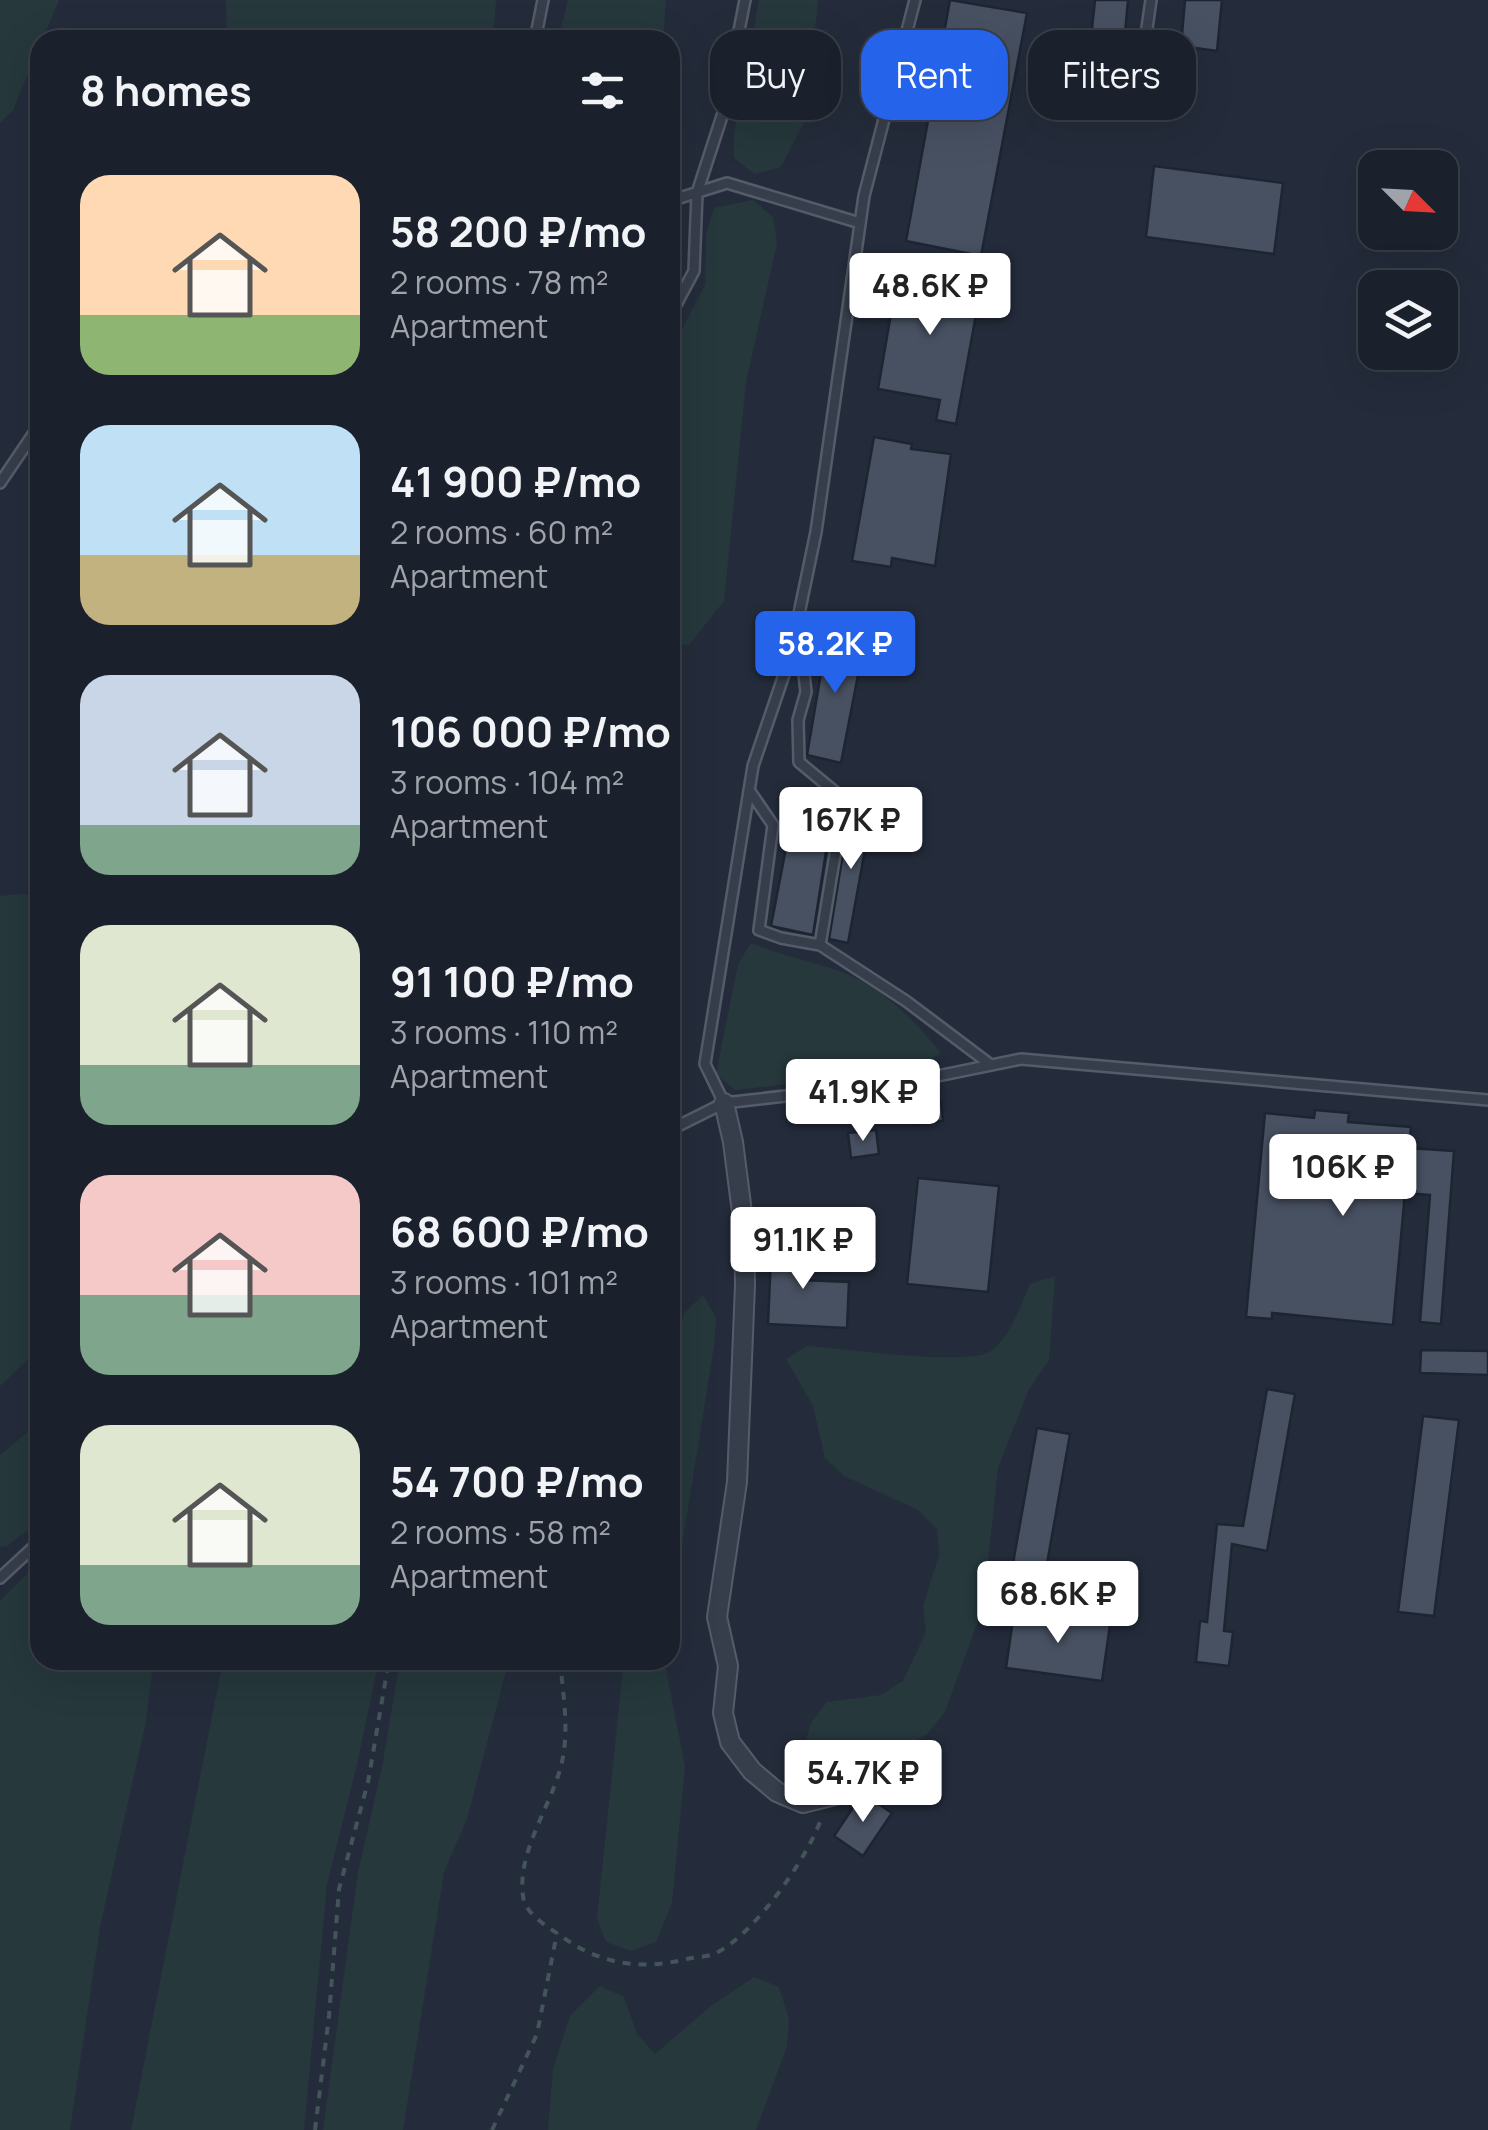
<!DOCTYPE html>
<meta charset="utf-8">
<style>
body{margin:0;font-family:Manrope,sans-serif;background:#242934;color:#f1f3f6;height:100vh;display:flex;flex-direction:column;font-size:38px;white-space:nowrap}
*{box-sizing:border-box;margin:0}
p{font-size:32px;color:#a0a3a9}
.icon{flex:none;width:55px;height:55px;fill:none;stroke:currentColor;stroke-width:2;stroke-linecap:round;stroke-linejoin:round}
.map{position:relative;flex:1;overflow:hidden}
.sheet{position:absolute;left:30px;top:30px;width:650px;height:1640px;display:flex;flex-direction:column;background:#1b212c;border-radius:30px;box-shadow:0 10px 40px #0002,0 0 0 2px #393e48}
.sheet>*{flex:none}
.hud{position:absolute;left:710px;top:30px;width:628px;height:90px;display:flex;gap:20px}
.needle{width:65px;rotate:114deg}
.controls{position:absolute;left:1358px;top:150px;display:grid;gap:20px}
.controls a{display:grid;place-items:center;width:100px;height:100px;border-radius:20px;background:#1b212c;box-shadow:0 10px 40px #0002,0 0 0 2px #393e48;font-size:50px}
.price{position:absolute;translate:-50% -85px;padding:0 22px;border-radius:10px;background:#fff;color:#222;font-size:32px;line-height:65px;filter:drop-shadow(0 2px 5px #0008)}
.price::after{content:'';position:absolute;left:50%;top:60px;width:30px;height:22px;margin-left:-15px;background:inherit;clip-path:polygon(0 0,100% 0,50% 100%)}
.price.current{background:#2563eb;color:#fff}
ul{padding:0;list-style:none}
li{display:flex;align-items:center;gap:30px;height:250px;padding:0 50px}
li span{display:grid;place-items:center;flex:none;width:280px;height:200px;border-radius:30px;color:#555}
li>.icon{margin-inline-start:auto}
span .icon{width:120px;height:120px;fill:#fffc;stroke-width:1}
li b{font-size:42px}
h2{display:flex;justify-content:space-between;align-items:center;height:120px;padding:0 50px;font-size:42px}
.chip{padding:0 35px;border-radius:30px;background:#1b212c;box-shadow:0 10px 40px #0002,0 0 0 2px #393e48;font-size:35px;line-height:90px}
.chip.current{background:#2563eb;color:#fff}
.map>svg:first-child{display:block}
.green{fill:#26383c}
.building{fill:#485162;stroke:#1e2532;stroke-width:2.5}
.lines{fill:none;stroke-linecap:round;stroke-linejoin:round}
.lane-casing{stroke:#555c69;stroke-width:14}
.street-casing{stroke:#555c69;stroke-width:22}
.path{stroke:#435559;stroke-width:4;stroke-dasharray:8 8;stroke-linecap:butt}
.lane{stroke:#373e4b;stroke-width:9}
.street{stroke:#373e4b;stroke-width:18}
</style>
<div class="map">
<svg width="1488" height="2130" viewBox="0 0 1488 2130">
<rect width="100%" height="100%" fill="#242c3b"/>
<path class="green" d="M0 0H59L13 110 0 123Z
M226 0H496L493 40H227Z
M568 0H666L663 40H558Z
M759 0H818L806 118 781 167 755 174 734 158V133Z
M753 200 773 217 777 243 746 382 724 601 689 645 670 644V353L705 285 706 233 714 208Z
M670 743 678 745 680 772 670 820Z
M17 894 40 896V1348L0 1386V896Z
M751 943C780 955 810 961 839 971 880 986 914 1019 941 1053L924 1063 902 1071 735 1090 716 1074 738 964Z
M1055 1276 1049 1360 1028 1391 998 1468 983 1607 945 1712 927 1734 904 1747 851 1765H824L804 1747 811 1723 827 1702 881 1695 903 1681 926 1632 923 1606 939 1555 937 1529 918 1510 844 1476 825 1458 813 1406 786 1359 807 1346C840 1348 970 1367 991 1351 1011 1336 1020 1306 1030 1284Z
M703 1295 716 1318 714 1346 670 1621V1380L684 1313Z
M40 1422V1521L7 1546 0 1547V1455Z
M40 1561V1660H154L145 1726 100 1927 70 2130H0V1601Z
M223 1660H379L357 1764 327 1885 304 2130H131Z
M400 1660H509L467 1819 444 1872 403 2130H323L358 1872 382 1767Z
M624 1660H664L685 1766 672 1903 656 1942 631 1951 606 1942 597 1918Z
M754 1977 779 1987 789 2019 787 2046 756 2130H548L553 2069 570 2016 600 1986 624 1997 637 2034 655 2054 711 2006Z"/>
<path class="building" d="M950 0 1027 13 981 256 906 241Z
M1095 0H1128L1122 66 1088 65Z
M1185 0H1222L1217 51 1181 46Z
M1154 166 1283 183 1274 254 1146 237Z
M899 267 982 282 956 424 936 420 940 400 878 389Z
M874 437 912 444 911 449 951 454 935 566 892 558 891 567 852 561Z
M828 632 865 639 841 763 807 755Z
M795 801 833 807 813 935 771 926Z
M855 803 873 806 848 943 829 939 850 810H854Z
M941 1102 943 1121 913 1125 911 1105Z
M1315 1110 1349 1113 1348 1122 1411 1127 1409 1148 1454 1151 1441 1324 1420 1322 1430 1195 1405 1193 1393 1325 1272 1313V1319L1246 1317 1265 1113 1314 1118Z
M876 1130 879 1154 851 1158 848 1133Z
M918 1178 999 1186 988 1292 907 1284Z
M772 1234 794 1235 793 1259H804L803 1280 849 1282 847 1328 768 1324Z
M1421 1350 1488 1351V1375L1420 1373Z
M1267 1389 1295 1394 1267 1551 1232 1544 1224 1631 1233 1632 1229 1666 1196 1662 1200 1621 1207 1622 1217 1524 1243 1526Z
M1423 1416 1459 1420 1434 1616 1398 1612Z
M1037 1428 1070 1434 1045 1575 1012 1569Z
M1014 1612 1110 1625 1102 1681 1006 1668Z
M871 1799 892 1813 863 1856 834 1836 856 1803Z"/>
<g class="lines">
<g class="lane-casing">
<path id="lane" d="M535 40 543 0
M1138 91 1151 0
M670 201 727 183 860 223
M670 316 694 271 697 193 723 113 745 0
M0 483 40 424
M793 648 804 674 806 692 798 720 799 762 840 796 842 812 820 945 906 1001 991 1065
M749 790 773 825 759 930 781 938 820 945
M724 1103 705 1064 753 766 790 657 816 532 864 196 915 0
M670 1130 724 1103 908 1082 1021 1059 1488 1100
M0 1578 40 1541"/>
</g>
<g class="street-casing">
<path id="street" d="M724 1103 733 1142 744 1228 745 1285 737 1482 717 1617 728 1666 723 1713 730 1742 752 1771 777 1792 803 1803 911 1776"/>
</g>
<path class="path" d="M560 1660C563 1695 570 1731 561 1766 550 1808 517 1852 523 1896 525 1915 550 1928 564 1938 602 1965 642 1970 687 1959 696 1957 708 1957 716 1953 754 1935 810 1855 822 1816
M315 2130 329 2016 339 1889 368 1782 389 1660
M492 2130 537 2034 557 1933"/>
<use href="#lane" class="lane"/>
<use href="#street" class="street"/>
</g>
</svg>
<div class="controls">
<a><svg class="needle" viewBox="-14 -14 28 28"><path d="M0-13l5 13h-10z" fill="#e53935"/><path d="M0 13l5-13h-10z" fill="#a0a3a9"/></svg></a>
<a><svg class="icon" aria-label="layers" viewBox="0 0 24 24"><path d="M12 4l9 5-9 5-9-5zM3 14l9 5 9-5"/></svg></a>
</div>
<b class="price" style="left:930px;top:338px">48.6K ₽</b>
<b class="price current" style="left:835px;top:696px">58.2K ₽</b>
<b class="price" style="left:851px;top:872px">167K ₽</b>
<b class="price" style="left:863px;top:1144px">41.9K ₽</b>
<b class="price" style="left:1343px;top:1219px">106K ₽</b>
<b class="price" style="left:803px;top:1292px">91.1K ₽</b>
<b class="price" style="left:1058px;top:1646px">68.6K ₽</b>
<b class="price" style="left:863px;top:1825px">54.7K ₽</b>
<div class="hud">
<a class="chip">Buy</a>
<a class="chip current">Rent</a>
<a class="chip">Filters</a>
</div>
<section class="sheet">
<h2>8 homes<svg class="icon" aria-label="filters" viewBox="0 0 24 24"><path d="M4 7h16M4 17h16"/><circle cx="9" cy="7" r="2"/><circle cx="15" cy="17" r="2"/></svg></h2>
<ul>
<li><span style="background:linear-gradient(#ffd9b3 70%,#8fb573 0)"><svg class="icon" aria-label="home" viewBox="0 0 24 24"><path d="M3 11l9-7 9 7M6 9v11h12V9"/></svg></span><div><b>58 200 ₽/mo</b><p>2 rooms · 78 m²</p><p>Apartment</p></div></li>
<li><span style="background:linear-gradient(#bfe0f5 65%,#c2b280 0)"><svg class="icon" aria-label="home" viewBox="0 0 24 24"><path d="M3 11l9-7 9 7M6 9v11h12V9"/></svg></span><div><b>41 900 ₽/mo</b><p>2 rooms · 60 m²</p><p>Apartment</p></div></li>
<li><span style="background:linear-gradient(#c9d6e8 75%,#7fa58c 0)"><svg class="icon" aria-label="home" viewBox="0 0 24 24"><path d="M3 11l9-7 9 7M6 9v11h12V9"/></svg></span><div><b>106 000 ₽/mo</b><p>3 rooms · 104 m²</p><p>Apartment</p></div></li>
<li><span style="background:linear-gradient(#dfe7d0 70%,#7fa58c 0)"><svg class="icon" aria-label="home" viewBox="0 0 24 24"><path d="M3 11l9-7 9 7M6 9v11h12V9"/></svg></span><div><b>91 100 ₽/mo</b><p>3 rooms · 110 m²</p><p>Apartment</p></div></li>
<li><span style="background:linear-gradient(#f6c9c9 60%,#7fa58c 0)"><svg class="icon" aria-label="home" viewBox="0 0 24 24"><path d="M3 11l9-7 9 7M6 9v11h12V9"/></svg></span><div><b>68 600 ₽/mo</b><p>3 rooms · 101 m²</p><p>Apartment</p></div></li>
<li><span style="background:linear-gradient(#dfe7d0 70%,#7fa58c 0)"><svg class="icon" aria-label="home" viewBox="0 0 24 24"><path d="M3 11l9-7 9 7M6 9v11h12V9"/></svg></span><div><b>54 700 ₽/mo</b><p>2 rooms · 58 m²</p><p>Apartment</p></div></li>
</ul>
</section>
</div>
